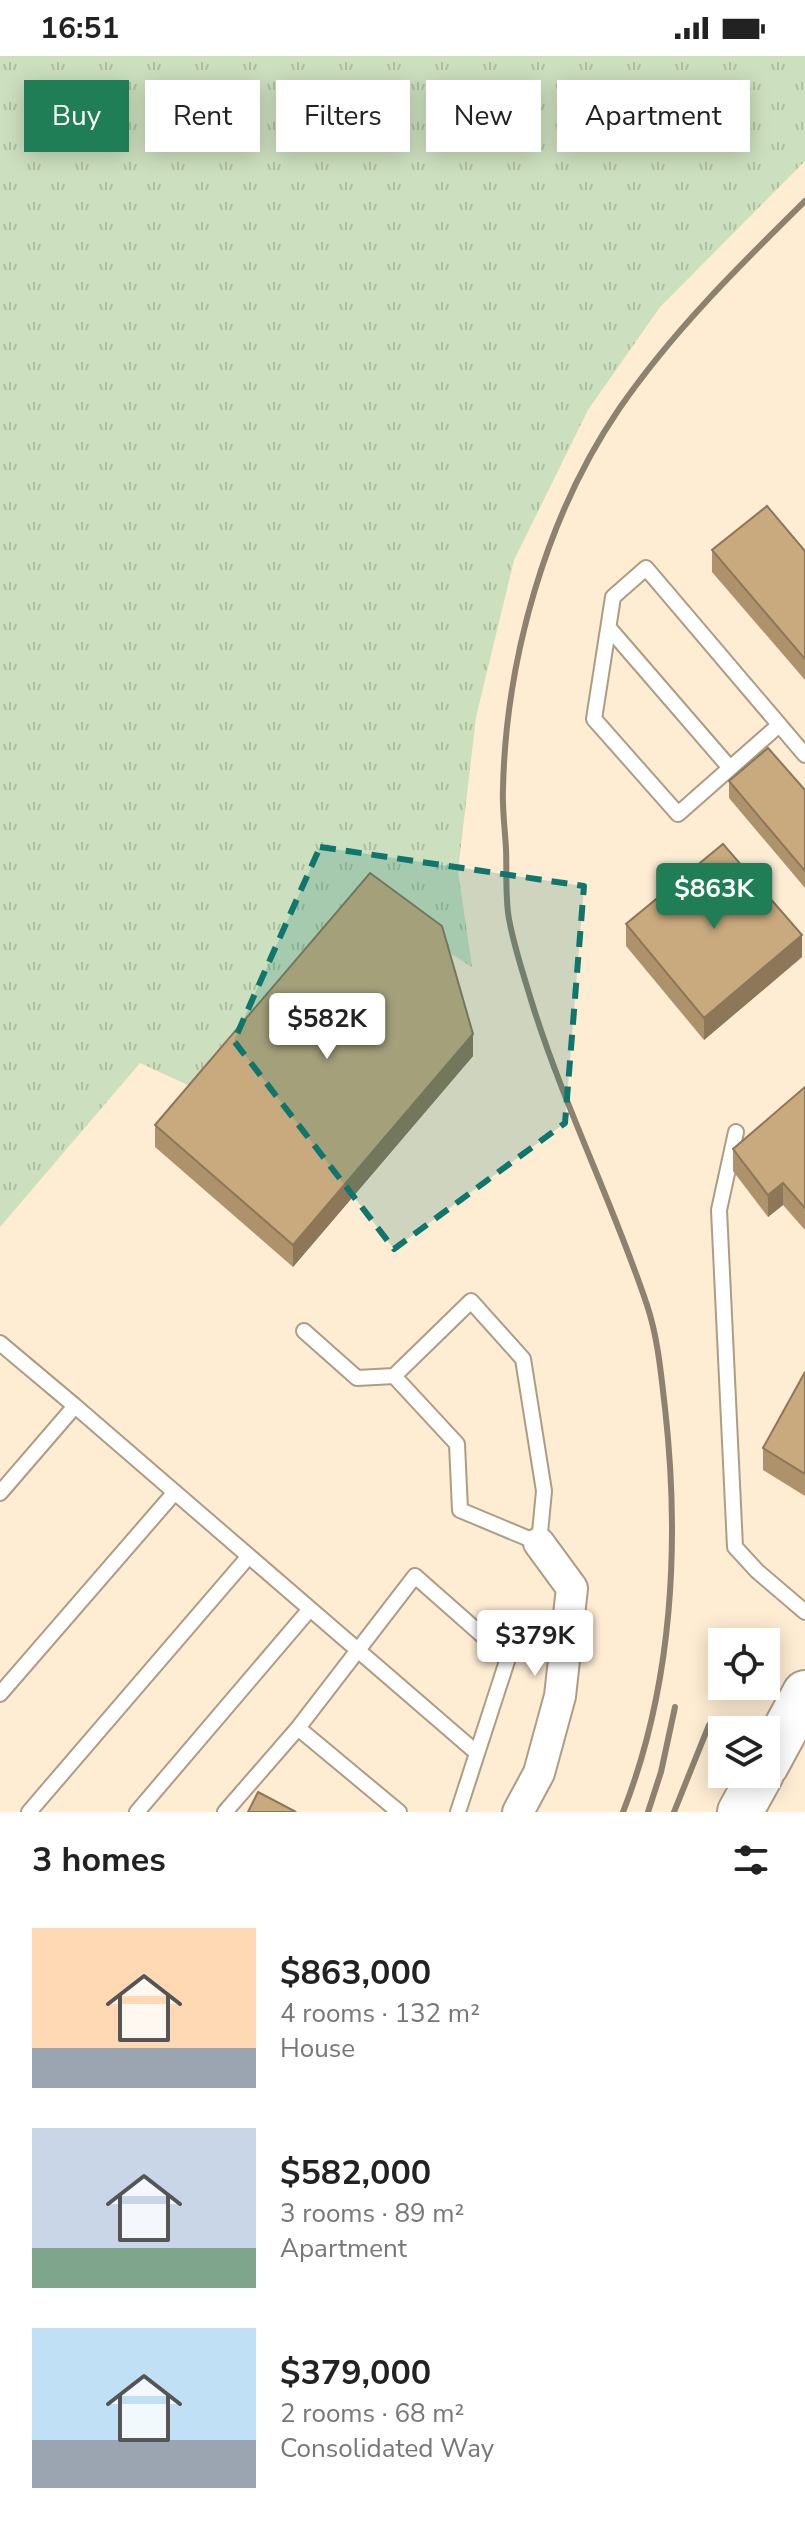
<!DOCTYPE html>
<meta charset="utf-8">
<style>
body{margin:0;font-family:"Nunito Sans",sans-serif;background:#f2f2f2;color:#222;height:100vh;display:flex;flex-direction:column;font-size:30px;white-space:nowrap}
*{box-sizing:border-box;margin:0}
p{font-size:26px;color:#767676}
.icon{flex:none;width:44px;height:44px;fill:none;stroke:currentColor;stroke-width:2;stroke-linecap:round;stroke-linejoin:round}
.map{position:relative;height:1756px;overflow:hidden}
.details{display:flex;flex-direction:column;background:#fff;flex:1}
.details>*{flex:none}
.top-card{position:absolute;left:24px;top:24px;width:758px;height:72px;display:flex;gap:16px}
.buttons{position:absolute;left:708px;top:1572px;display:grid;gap:16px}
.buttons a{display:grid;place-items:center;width:72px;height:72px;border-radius:0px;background:#fff;box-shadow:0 4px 20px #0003;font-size:40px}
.price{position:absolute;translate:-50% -68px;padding:0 18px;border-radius:8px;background:#fff;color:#222;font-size:26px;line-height:52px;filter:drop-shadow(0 2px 4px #0008)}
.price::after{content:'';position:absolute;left:50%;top:48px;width:24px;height:18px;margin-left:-12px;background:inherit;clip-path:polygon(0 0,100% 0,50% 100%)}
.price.active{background:#1f7e56;color:#fff}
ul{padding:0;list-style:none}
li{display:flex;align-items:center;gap:24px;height:200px;padding:0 32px}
li span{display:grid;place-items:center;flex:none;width:224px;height:160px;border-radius:0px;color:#555}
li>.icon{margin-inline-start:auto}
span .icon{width:96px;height:96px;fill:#fffc;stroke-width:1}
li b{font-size:34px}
h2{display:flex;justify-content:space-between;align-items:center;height:96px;padding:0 32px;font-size:34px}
.tag{padding:0 28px;border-radius:0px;background:#fff;box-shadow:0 4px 20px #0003;font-size:28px;line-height:72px}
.tag.active{background:#1f7e56;color:#fff}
.status{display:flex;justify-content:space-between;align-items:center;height:56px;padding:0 40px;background:#fff;direction:ltr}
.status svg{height:22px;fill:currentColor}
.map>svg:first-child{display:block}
.grass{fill:url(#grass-tufts)}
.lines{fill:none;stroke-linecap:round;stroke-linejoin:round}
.service-casing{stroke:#ad9d85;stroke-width:18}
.minor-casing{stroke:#ad9d85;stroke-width:34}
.primary-casing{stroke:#ad9d85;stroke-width:48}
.service{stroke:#fff;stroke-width:14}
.minor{stroke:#fff;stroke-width:30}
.primary{stroke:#fff;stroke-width:44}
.rail{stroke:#8d8170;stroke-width:6}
.wall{fill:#ad926c}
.shaded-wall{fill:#8d7758}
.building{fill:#c9aa7e;stroke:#8d7758;stroke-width:2}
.marked{fill:#0f766e;fill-opacity:0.2;stroke:#0f766e;stroke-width:6;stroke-dasharray:16 10;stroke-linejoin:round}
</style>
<div class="status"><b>16:51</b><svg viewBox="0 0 49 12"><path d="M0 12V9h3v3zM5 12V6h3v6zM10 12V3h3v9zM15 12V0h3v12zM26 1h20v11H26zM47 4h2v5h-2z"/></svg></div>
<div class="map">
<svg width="805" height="1756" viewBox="0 0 805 1756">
<defs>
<pattern id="grass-tufts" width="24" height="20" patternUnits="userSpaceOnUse" patternTransform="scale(2)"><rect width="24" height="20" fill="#ccdfbe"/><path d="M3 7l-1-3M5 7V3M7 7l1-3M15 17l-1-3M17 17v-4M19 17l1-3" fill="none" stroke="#afbfa2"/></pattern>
</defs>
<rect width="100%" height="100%" fill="#feecd3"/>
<path class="grass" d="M0 0H805V105L660 251 588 354 514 504 476 661 458 815 472 911 442 892 203 1036 140 1007 0 1171Z"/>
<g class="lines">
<g class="service-casing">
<path id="service" d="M609 572 730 712
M779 669 678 758 594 663 613 541 646 512 805 699
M736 1076 719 1154 735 1491 757 1515 805 1556
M471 1245 523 1303 544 1435 539 1487 460 1454 457 1388 394 1320Z
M304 1275 357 1322 394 1320
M0 1287 75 1350
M0 1437 75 1350 477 1697
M0 1638 175 1436
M298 1672 415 1520 508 1602 458 1756
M29 1756 249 1500
M137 1756 310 1553
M225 1756 298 1672 399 1756"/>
</g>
<g class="minor-casing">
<path id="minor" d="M518 1756 539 1717 560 1640 572 1532 539 1487"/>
</g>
<g class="primary-casing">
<path id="primary" d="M766 1709 805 1637
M740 1756 761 1718"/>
</g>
<use href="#service" class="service"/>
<use href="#minor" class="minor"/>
<use href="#primary" class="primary"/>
<path class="rail" d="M623 1756C673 1629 680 1486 665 1352 661 1318 658 1282 647 1249 613 1147 564 1050 532 947 524 920 514 891 509 863 505 841 507 816 506 793 505 773 502 752 503 732 506 603 546 460 619 353 672 276 738 211 805 145
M648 1756 661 1716 675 1651
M674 1756 709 1669"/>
</g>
<path class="wall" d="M712 494 805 495V624L712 516Z
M729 725 805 734V832L729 742Z
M626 868 802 901 704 984 626 890Z
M473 1000 293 1211 155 1091V1069Z
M805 1031V1174L783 1149 768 1161 733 1115V1093Z
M805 1316V1440L763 1414V1392Z"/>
<path class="shaded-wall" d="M802 879V901L704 984V962Z
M473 978V1000L293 1211V1189Z
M783 1127V1149L768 1161V1139Z"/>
<path class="building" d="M767 450 805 495V603L712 494Z
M768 692 805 734V815L729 725Z
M723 788 802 879 704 962 626 868Z
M370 817 442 870 473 978 293 1189 155 1069Z
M805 1031V1152L783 1127 768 1139 733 1093Z
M805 1316V1418L763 1392Z
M258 1736 296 1756H248Z"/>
<path class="marked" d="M320 791 584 830 565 1067 394 1193 234 985Z"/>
</svg>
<div class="buttons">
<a><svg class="icon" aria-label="locate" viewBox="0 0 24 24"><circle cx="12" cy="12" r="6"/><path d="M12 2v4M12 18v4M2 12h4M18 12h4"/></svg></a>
<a><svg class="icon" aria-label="layers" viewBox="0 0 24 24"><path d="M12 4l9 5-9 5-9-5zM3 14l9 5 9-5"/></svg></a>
</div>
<b class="price active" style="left:714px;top:875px">$863K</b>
<b class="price" style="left:327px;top:1005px">$582K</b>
<b class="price" style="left:535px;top:1622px">$379K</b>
<div class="top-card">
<a class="tag active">Buy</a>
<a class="tag">Rent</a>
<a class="tag">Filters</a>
<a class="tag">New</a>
<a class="tag">Apartment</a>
</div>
</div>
<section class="details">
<h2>3 homes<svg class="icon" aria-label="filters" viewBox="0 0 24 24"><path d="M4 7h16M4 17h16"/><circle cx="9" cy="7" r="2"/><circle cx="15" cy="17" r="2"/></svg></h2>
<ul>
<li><span style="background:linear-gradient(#ffd9b3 75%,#9aa5b1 0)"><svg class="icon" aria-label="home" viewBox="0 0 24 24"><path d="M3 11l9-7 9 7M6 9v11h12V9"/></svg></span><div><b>$863,000</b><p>4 rooms · 132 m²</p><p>House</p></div></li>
<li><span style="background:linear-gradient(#c9d6e8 75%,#7fa58c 0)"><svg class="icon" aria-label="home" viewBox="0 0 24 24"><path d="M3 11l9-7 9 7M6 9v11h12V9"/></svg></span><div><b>$582,000</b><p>3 rooms · 89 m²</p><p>Apartment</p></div></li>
<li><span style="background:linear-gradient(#bfe0f5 70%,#9aa5b1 0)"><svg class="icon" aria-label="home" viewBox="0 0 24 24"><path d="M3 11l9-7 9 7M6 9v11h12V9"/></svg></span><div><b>$379,000</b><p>2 rooms · 68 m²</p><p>Consolidated Way</p></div></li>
</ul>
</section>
